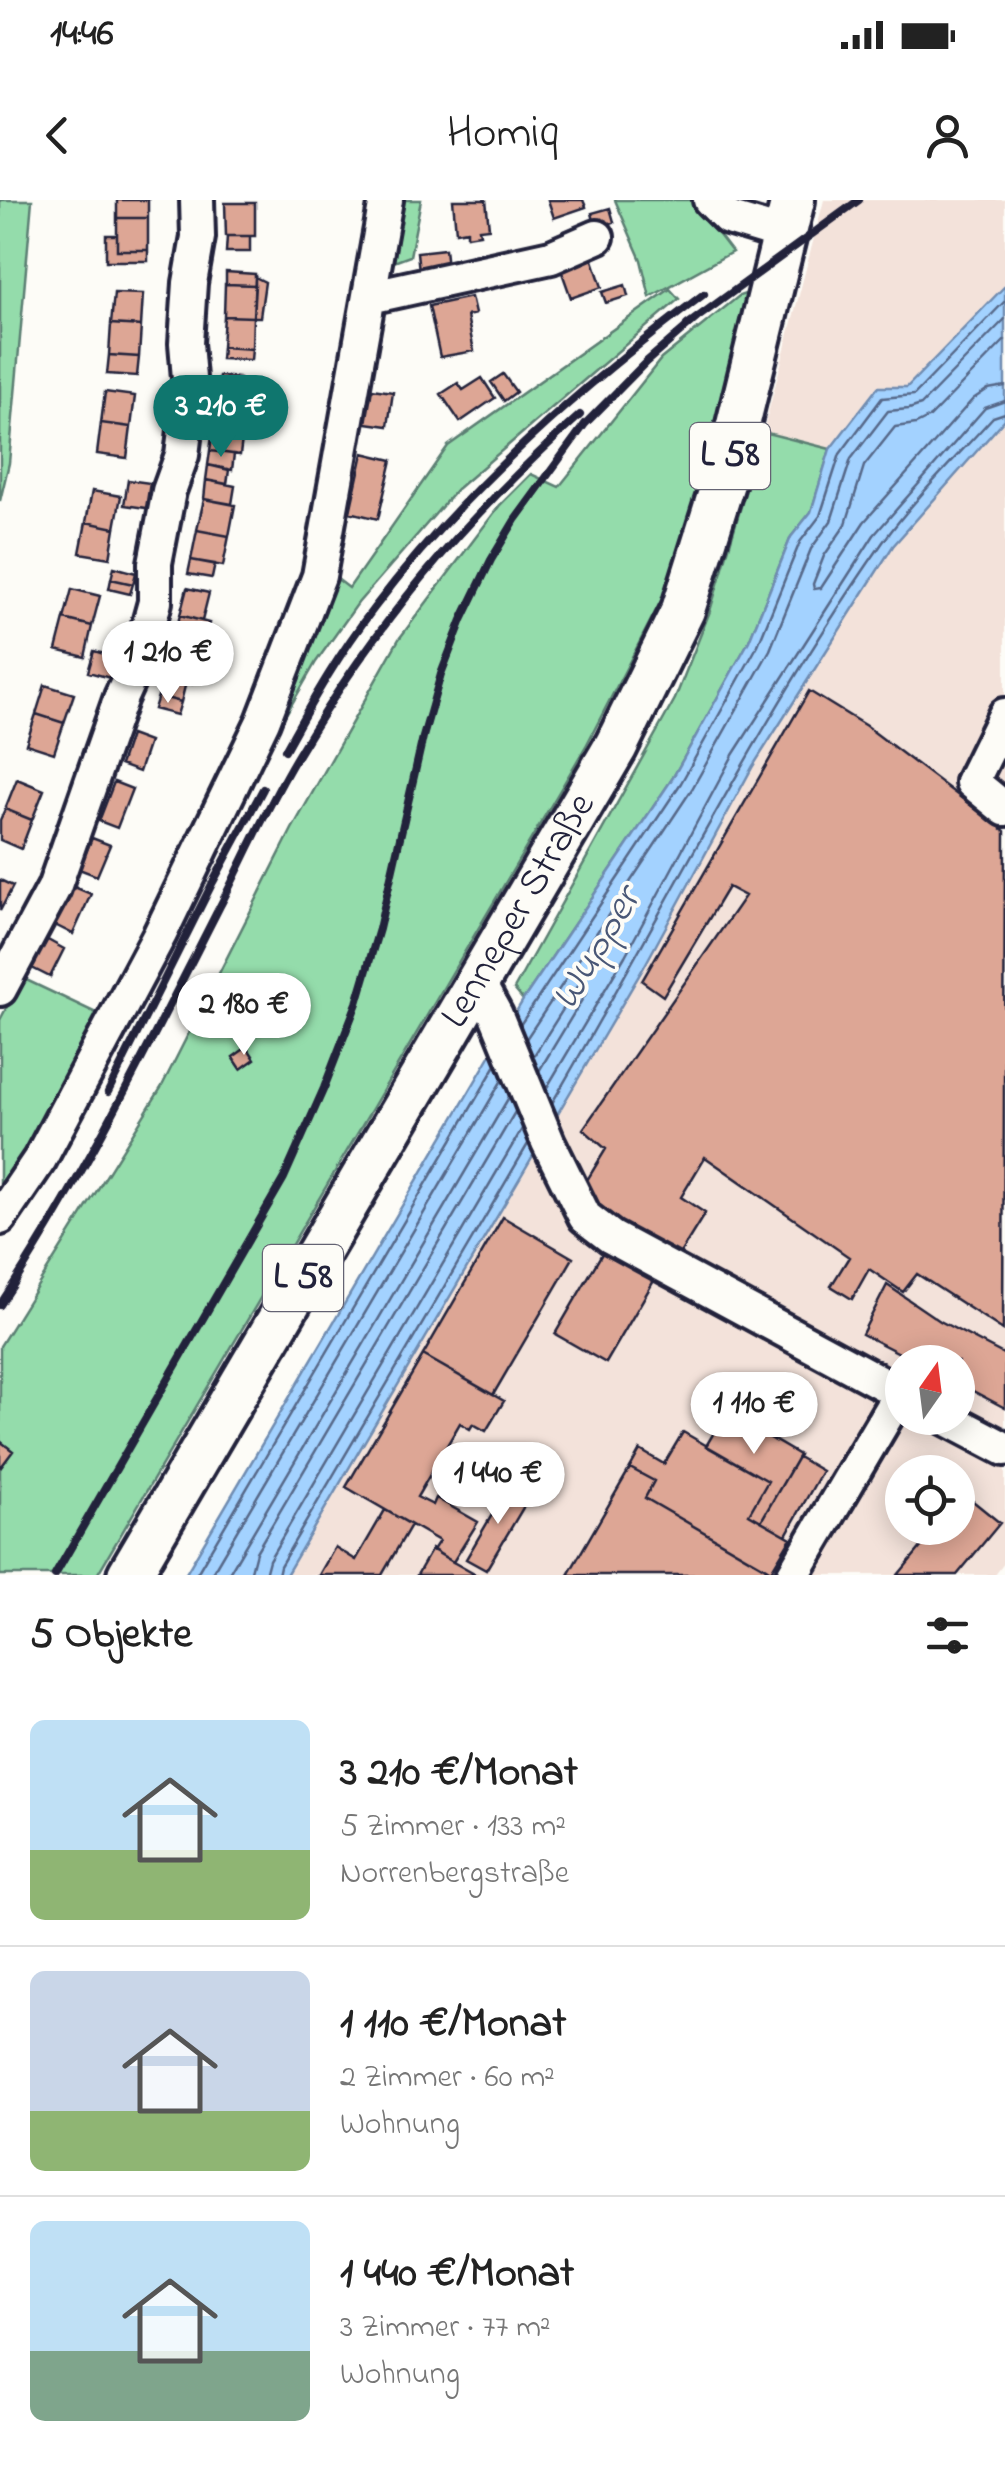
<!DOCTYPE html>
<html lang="de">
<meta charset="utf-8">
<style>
body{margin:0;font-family:"Indie Flower",sans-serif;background:#f6f6f6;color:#222;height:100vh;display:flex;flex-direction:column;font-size:38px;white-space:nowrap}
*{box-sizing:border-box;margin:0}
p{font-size:32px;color:#767676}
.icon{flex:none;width:55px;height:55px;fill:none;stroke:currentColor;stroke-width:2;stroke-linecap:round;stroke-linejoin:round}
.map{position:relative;height:1375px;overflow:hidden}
.details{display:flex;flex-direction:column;background:#fff;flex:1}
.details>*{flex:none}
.needle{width:65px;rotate:14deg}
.fabs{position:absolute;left:885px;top:1145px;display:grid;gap:20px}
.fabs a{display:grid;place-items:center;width:90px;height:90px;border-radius:50%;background:#fff;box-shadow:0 5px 25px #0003;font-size:50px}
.price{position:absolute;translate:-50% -85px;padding:0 22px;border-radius:35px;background:#fff;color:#222;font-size:32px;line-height:65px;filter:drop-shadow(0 2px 5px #0008)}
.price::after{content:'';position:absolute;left:50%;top:60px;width:30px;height:22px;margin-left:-15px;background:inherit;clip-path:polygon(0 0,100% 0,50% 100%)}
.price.on{background:#0f766e;color:#fff}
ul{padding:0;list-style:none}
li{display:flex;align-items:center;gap:30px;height:250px;padding:0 30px}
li+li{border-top:2px solid #e0e0e0}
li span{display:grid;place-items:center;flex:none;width:280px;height:200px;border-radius:15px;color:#555}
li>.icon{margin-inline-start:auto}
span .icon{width:120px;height:120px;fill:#fffc;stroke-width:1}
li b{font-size:42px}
h2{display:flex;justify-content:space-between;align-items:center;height:120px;padding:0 30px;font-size:42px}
.status{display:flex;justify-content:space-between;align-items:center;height:70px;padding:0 50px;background:#fff;direction:ltr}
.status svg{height:28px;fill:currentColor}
header{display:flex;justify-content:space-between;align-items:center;height:130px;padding:0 30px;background:#fff;font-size:45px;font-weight:600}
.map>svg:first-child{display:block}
.built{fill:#f3e2da;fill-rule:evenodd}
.green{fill:#94dcab;stroke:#5b7f73;stroke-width:2.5}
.water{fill:#a3d2ff;stroke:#6f8cb1;stroke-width:2.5}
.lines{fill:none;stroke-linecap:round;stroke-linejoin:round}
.shore{stroke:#566889;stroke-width:2.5}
.building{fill:#dda695;stroke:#22223b;stroke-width:2.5}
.minor-casing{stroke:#22223b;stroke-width:40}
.major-casing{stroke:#22223b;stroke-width:50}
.minor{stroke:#fdfcf7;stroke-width:32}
.major{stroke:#fdfcf7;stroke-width:42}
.rail{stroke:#22223b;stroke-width:8}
.labels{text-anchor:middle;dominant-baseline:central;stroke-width:8;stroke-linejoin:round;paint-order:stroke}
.shield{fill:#fdfcf7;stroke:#646373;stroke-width:2.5}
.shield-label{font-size:38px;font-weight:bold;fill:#22223b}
.street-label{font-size:40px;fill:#22223b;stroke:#fdfcf7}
.water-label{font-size:42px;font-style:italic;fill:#495776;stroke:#fdfcf7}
</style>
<div class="status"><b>14:46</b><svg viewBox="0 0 49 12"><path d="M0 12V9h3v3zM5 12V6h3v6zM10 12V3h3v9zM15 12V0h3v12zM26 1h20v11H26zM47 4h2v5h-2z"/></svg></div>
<header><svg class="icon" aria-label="back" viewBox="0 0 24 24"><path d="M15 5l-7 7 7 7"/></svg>Homiq<svg class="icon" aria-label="person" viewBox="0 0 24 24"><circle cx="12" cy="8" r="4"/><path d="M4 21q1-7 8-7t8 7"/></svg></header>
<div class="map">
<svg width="1005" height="1375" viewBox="0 0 1005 1375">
<rect width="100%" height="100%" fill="#fdfcf7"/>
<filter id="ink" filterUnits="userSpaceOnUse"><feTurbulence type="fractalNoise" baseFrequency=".01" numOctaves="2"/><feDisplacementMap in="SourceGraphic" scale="20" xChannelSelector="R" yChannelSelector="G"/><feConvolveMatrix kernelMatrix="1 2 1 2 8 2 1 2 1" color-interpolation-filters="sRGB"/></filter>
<g filter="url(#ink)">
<path class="built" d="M824 0H1005V86L907 187H878L830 249 763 232Z
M1005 219V1362L995 1375H286L644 767 753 566 893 346ZM902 1162H958V1218H902ZM902 1272H958V1328H902Z"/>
<path class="green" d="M0 0H32L9 263 0 301Z
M396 0H421L410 56 383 66Z
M615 0H697L709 22 732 52 650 97 641 60Z
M670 89 679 99 457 289 358 403 316 462 250 577 332 375 349 388 448 246Z
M748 93 701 280 669 385 586 546 97 1375H0V1146L161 888 292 629 399 439 500 305 531 274 559 287 661 159 739 96Z
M763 232 830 249 811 312 791 337 749 441 672 579 523 800 514 789 675 499 710 411Z
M22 778 109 819 0 1000V820Z"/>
<path class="water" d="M1005 86V219L893 346 753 566 644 767 286 1375H185L523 800 672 579 749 441 791 337 811 312 830 249 878 187H907Z"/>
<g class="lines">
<path class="shore" d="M1005 140 930 217 916 224 895 227 864 266 846 324 824 356 813 384 814 389 821 388 864 322 973 199 988 189 1005 186
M520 825 681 583 758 445 800 342 820 316 840 254 882 198 914 195 1005 101
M526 839 692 589 770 450 811 349 831 321 851 259 888 211 909 209 921 205 1005 119
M533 857 577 787 584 786 586 793 539 871
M546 889 625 756 733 555 874 335 985 208 1005 201
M552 903C662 716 758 520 883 342 915 298 956 258 993 217L1005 213
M196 1375 496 865
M211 1375 502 880
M228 1375 509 897
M250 1375 256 1352 515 912
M265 1375 269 1360 522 929
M278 1375 280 1366 528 944"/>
</g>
<path class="building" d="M117 0H148V18H117Z
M453 0H486L489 28 479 29 480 34 467 36V30L456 32Z
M548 0H583L586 7 554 18Z
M225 3H255V36H226Z
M610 8 614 22 596 28 592 13Z
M117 18H148V50H117Z
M106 35H117V50H148V61H106Z
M227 36H250V52H226Z
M445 49 447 67 419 71 417 52Z
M591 54 602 87 571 98 559 64Z
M226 72 255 74V85L226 84Z
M255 77 265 82 260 117H253Z
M225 84 255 85 253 117 224 116Z
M625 85 628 96 606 103 602 92Z
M114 93 143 94 141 126 111 124Z
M471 97 475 114 467 116 474 151 440 157 429 106Z
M224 116 253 117 252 149 222 147Z
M111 124 141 126 139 157 109 155Z
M222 147 252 149 251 160 221 159Z
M109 155 139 157 137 176 107 174Z
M503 174 516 192 504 201 491 182Z
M219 176 240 178 238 191 217 189Z
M482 178 495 198 460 222 441 194 458 183 463 190Z
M217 189 247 192 244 223 214 220Z
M372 189 393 192 388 226 366 223Z
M105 192 135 196 131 227 101 223Z
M214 220 244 223 240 255 210 251Z
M101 223 131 227 127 258 97 254Z
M210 251 234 254 232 270 208 265Z
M363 253 392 260 378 319 350 312Z
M208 265 229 270 227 284 206 280Z
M128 280 150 283 146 308 124 305Z
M206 280 235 286 232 304 204 299Z
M92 291 121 296 115 328 86 322Z
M204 299 235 305 229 336 197 330Z
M86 322 115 328 110 358 80 353Z
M197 330 229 336 223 366 191 360Z
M191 360 215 364 212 378 188 374Z
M114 367 136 373 133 384 111 379Z
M111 379 133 384 130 394 109 389Z
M187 388 209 393 202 421 180 415Z
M72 389 100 396 92 426 64 419Z
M180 415 209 423 200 454 172 445Z
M64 419 92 426 85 457 56 450Z
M172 445 200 454 192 484 163 476Z
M94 451 115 457 110 478 88 472Z
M163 476 186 482 181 502 158 496Z
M45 485 74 494 64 523 36 514Z
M809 491 866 526 1005 631 1003 1130 917 1074 903 1092 869 1069 852 1099 831 1086 849 1057 705 957 681 997 705 1013 676 1060 598 1008 581 990 606 949 583 929 745 696 728 687 663 796 642 781Z
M158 496 181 502 177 515 154 509Z
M36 514 64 523 54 553 26 544Z
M130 535 149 542 139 572 120 565Z
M17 579 44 590 32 620 5 609Z
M114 582 132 589 117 628 99 621Z
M5 609 32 620 21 649 0 640V620Z
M92 638 110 645 97 676 79 669Z
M0 680 13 686 0 711Z
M72 686 91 694 73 734 55 725Z
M46 739 64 749 50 777 32 768Z
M247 847 255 859 241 869 233 857Z
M503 1017 573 1058 493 1195 423 1155Z
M604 1050 655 1079 606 1163 555 1134Z
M887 1085 940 1121 1005 1155V1208L958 1183V1162H917L862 1134Z
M423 1155 504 1201 486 1231 473 1224 470 1229 460 1223 417 1297 433 1305 436 1298 478 1322 453 1362 433 1350 439 1341 346 1287Z
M726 1212 799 1255 761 1321 749 1314 768 1281 706 1246Z
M683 1232 768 1281 749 1314 791 1338 771 1371 645 1298 654 1281 630 1268 640 1250 664 1264Z
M0 1241 13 1251 1 1267 0 1266Z
M798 1257 822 1271 786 1335 761 1321Z
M630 1268 654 1281 645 1298 766 1368 762 1375H568Z
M510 1284 530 1296 486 1370 466 1359Z
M958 1289 1000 1323 957 1375H898L937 1328H958Z
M385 1310 411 1325 382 1375H319L335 1347 356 1360Z
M432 1349 453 1362 476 1375H417Z"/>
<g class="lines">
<g class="minor-casing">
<path id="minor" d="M710 0 728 18 785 35
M369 97 551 57 597 37
M1005 515 972 582 1005 609
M478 782 496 815 548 942 585 1017 611 1037 902 1194
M0 789 54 688 121 497 141 453 155 402V363L169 291 182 255 190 190 186 143 190 83 198 37 197 0
M0 1018 40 959 160 734 263 521 319 376 386 0
M946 1218 1005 1249
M793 1375 900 1193"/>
</g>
<g class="major-casing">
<g id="major">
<path id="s1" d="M129 1375 616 546 683 410 727 270 793 0"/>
</g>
</g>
<use href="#minor" class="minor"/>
<use href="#major" class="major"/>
<path class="rail" d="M687 125 859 0
M285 550C312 501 340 452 374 408 466 287 583 185 704 94
M108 892 213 682 263 589
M0 1105C84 978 151 841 220 706 245 657 268 605 296 558 376 423 464 319 580 215
M55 1375 284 978 324 888 357 803 379 729 423 537 441 474 462 420 491 360 515 320 585 224 646 162 698 117"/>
</g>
</g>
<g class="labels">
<g class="shield">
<rect x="690" y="223" width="80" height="66" rx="8"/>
<rect x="263" y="1045" width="80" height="66" rx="8"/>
</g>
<g class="shield-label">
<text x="730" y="256">L 58</text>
<text x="303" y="1078">L 58</text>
</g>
<g class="street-label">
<text stroke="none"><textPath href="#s1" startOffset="770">Lenneper Straße</textPath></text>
</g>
<g class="water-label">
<text transform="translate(597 749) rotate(-59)">Wupper</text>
</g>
</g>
</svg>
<div class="fabs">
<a><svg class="needle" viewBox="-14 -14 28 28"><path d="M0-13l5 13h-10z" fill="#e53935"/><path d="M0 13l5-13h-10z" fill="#767676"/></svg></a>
<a><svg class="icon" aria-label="locate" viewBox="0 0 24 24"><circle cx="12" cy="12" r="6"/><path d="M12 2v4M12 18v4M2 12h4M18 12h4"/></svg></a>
</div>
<b class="price on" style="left:221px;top:260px">3 210 €</b>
<b class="price" style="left:168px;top:506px">1 210 €</b>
<b class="price" style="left:244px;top:858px">2 180 €</b>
<b class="price" style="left:754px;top:1257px">1 110 €</b>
<b class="price" style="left:498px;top:1327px">1 440 €</b>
</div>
<section class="details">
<h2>5 Objekte<svg class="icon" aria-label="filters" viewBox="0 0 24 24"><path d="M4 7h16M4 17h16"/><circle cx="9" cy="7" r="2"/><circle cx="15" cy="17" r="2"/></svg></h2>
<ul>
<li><span style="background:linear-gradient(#bfe0f5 65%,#8fb573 0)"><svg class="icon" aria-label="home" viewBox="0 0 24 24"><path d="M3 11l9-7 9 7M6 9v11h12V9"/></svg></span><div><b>3 210 €/Monat</b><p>5 Zimmer · 133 m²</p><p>Norrenbergstraße</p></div></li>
<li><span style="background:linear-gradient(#c9d6e8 70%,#8fb573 0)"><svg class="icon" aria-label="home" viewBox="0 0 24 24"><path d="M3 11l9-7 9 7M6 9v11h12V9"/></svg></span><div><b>1 110 €/Monat</b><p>2 Zimmer · 60 m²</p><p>Wohnung</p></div></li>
<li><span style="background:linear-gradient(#bfe0f5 65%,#7fa58c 0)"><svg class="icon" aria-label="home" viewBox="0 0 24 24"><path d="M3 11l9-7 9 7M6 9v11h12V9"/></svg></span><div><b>1 440 €/Monat</b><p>3 Zimmer · 77 m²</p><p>Wohnung</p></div></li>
</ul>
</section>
